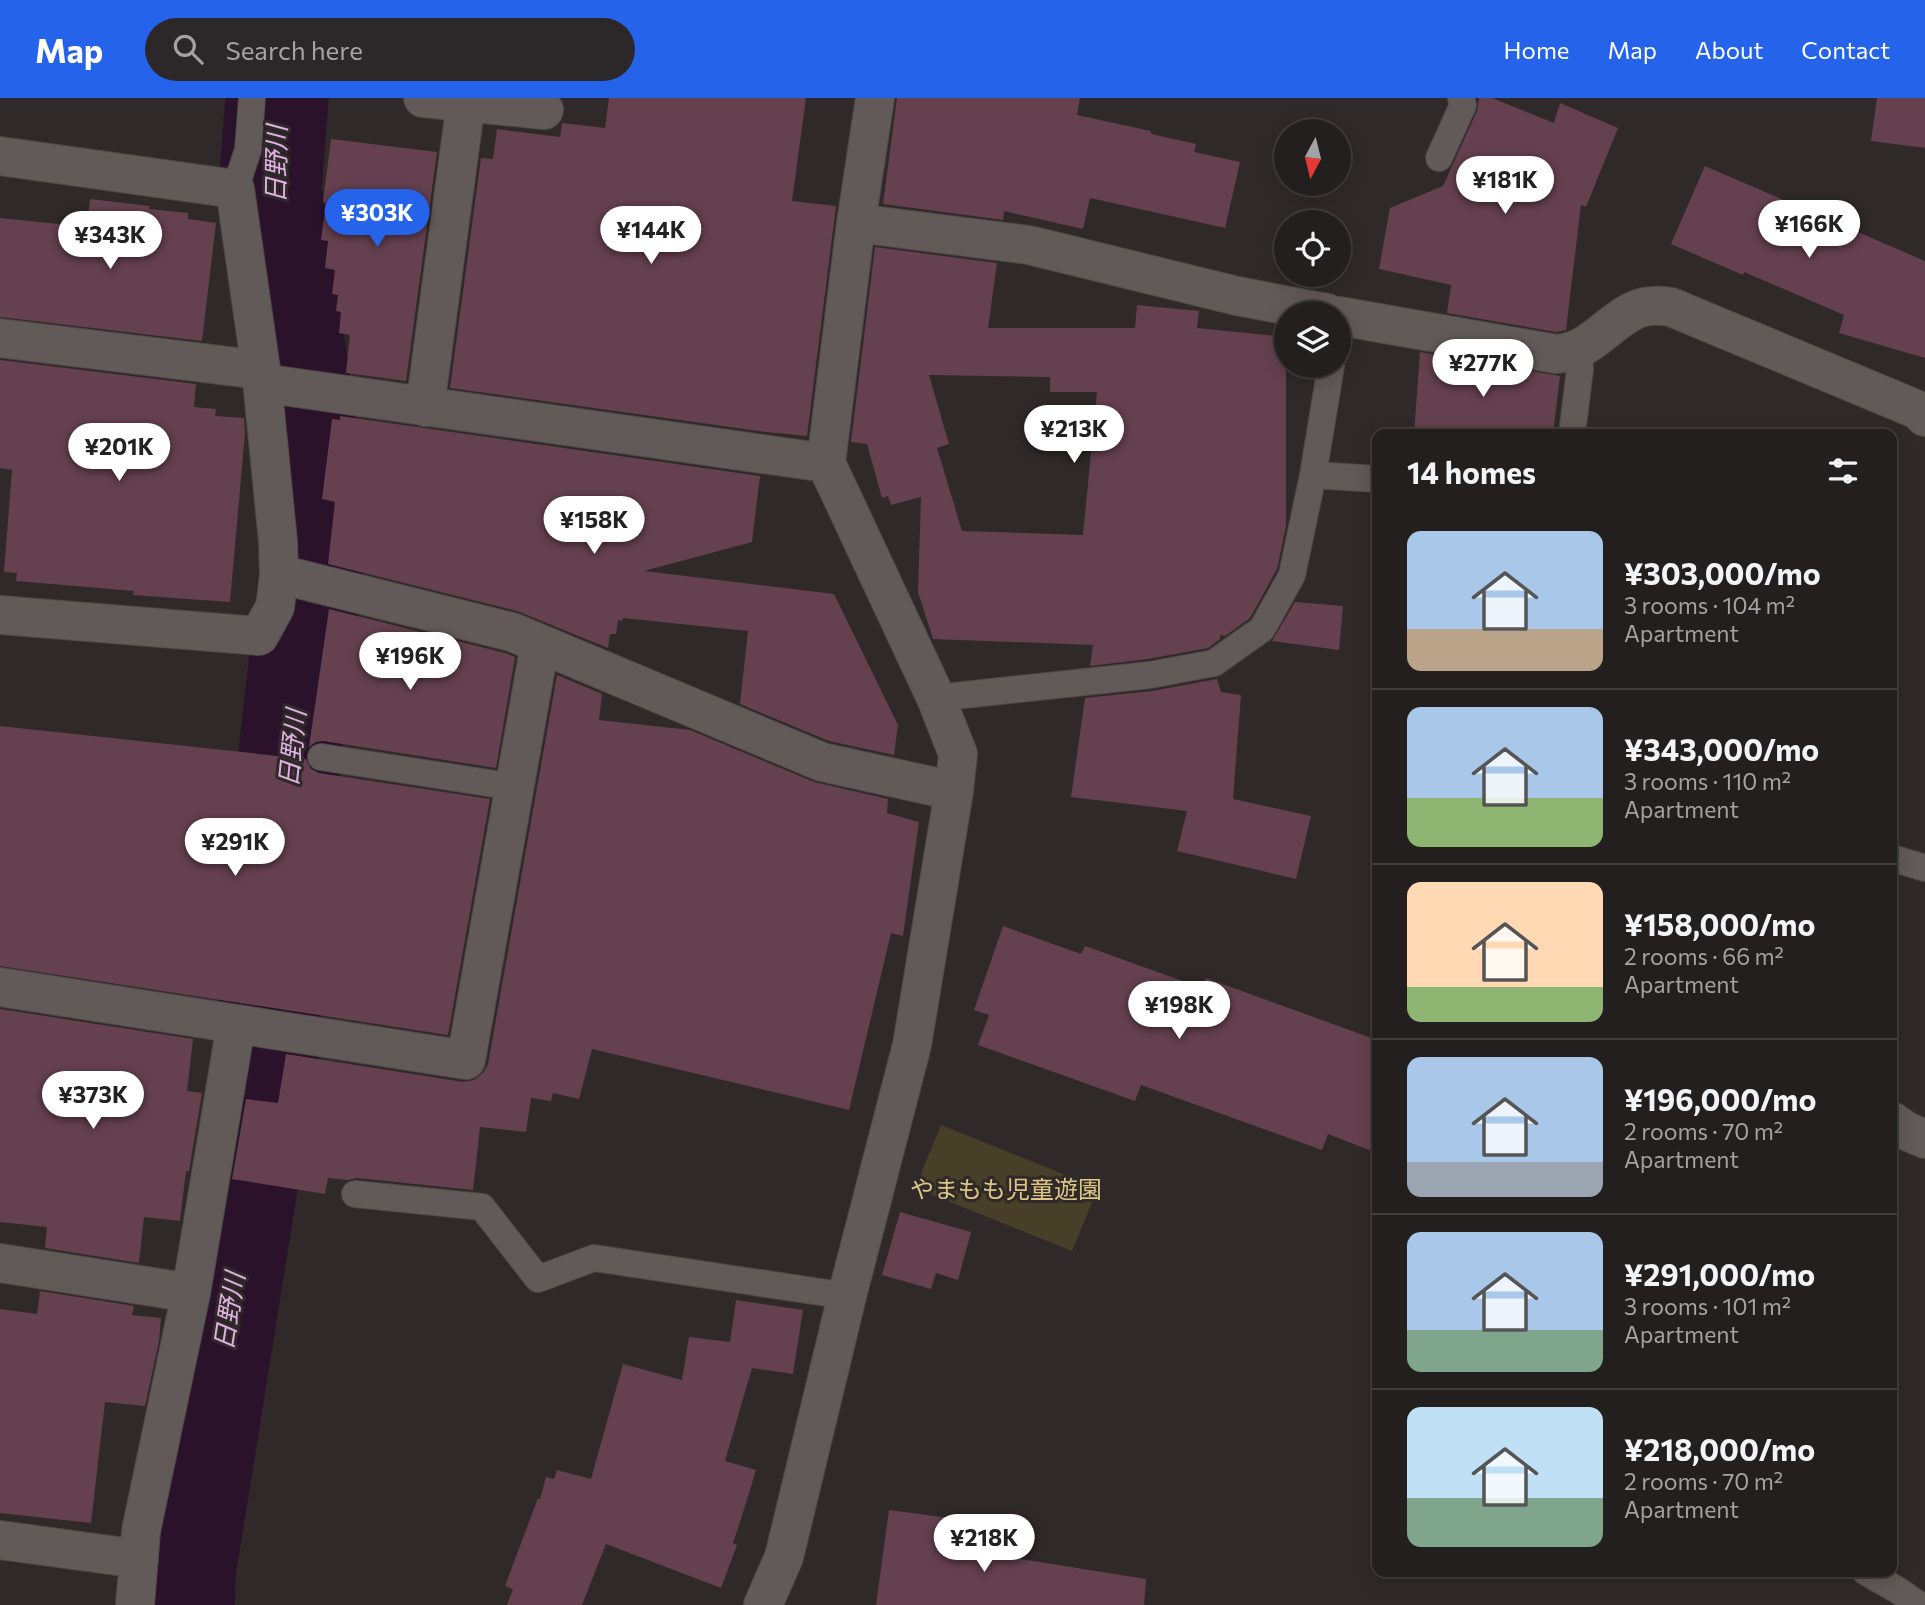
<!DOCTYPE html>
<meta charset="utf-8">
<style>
body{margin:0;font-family:Commissioner,"Noto Sans JP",sans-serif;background:#2c2728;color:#f1f3f6;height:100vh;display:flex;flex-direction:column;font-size:26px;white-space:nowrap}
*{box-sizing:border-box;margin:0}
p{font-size:23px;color:#a3a2a4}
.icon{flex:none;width:38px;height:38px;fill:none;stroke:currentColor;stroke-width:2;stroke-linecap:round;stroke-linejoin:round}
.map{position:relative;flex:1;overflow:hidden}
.drawer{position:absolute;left:1372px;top:331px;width:525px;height:1148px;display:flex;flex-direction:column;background:#241f1f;border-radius:14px;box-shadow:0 4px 18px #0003,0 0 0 2px #413d3d}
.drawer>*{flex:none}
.needle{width:46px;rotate:187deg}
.buttons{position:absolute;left:1274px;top:21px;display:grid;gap:14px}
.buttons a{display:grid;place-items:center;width:77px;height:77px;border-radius:50%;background:#241f1f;box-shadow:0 4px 18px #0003,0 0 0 2px #413d3d;font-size:35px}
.price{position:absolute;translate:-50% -60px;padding:0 16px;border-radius:24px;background:#fff;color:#222;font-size:23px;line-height:46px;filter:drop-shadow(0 2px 4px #0008)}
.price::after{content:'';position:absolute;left:50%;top:42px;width:21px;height:16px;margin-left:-10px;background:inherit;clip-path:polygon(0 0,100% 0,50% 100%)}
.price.active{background:#2563eb;color:#fff}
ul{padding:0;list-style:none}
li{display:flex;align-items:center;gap:21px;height:175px;padding:0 35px}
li+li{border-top:2px solid #413d3d}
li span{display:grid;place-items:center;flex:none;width:196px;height:140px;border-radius:14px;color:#555}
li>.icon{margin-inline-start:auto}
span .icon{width:84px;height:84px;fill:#fffc;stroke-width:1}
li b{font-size:30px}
h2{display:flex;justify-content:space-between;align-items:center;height:84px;padding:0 35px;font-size:30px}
header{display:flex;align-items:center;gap:42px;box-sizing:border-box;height:98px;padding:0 35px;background:#2563eb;color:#fff}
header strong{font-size:33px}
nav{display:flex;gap:38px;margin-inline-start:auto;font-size:24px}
.search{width:490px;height:63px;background:#2c2728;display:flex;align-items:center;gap:18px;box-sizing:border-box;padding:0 24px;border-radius:38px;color:#a3a2a4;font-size:26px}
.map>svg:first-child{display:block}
.green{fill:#483f29}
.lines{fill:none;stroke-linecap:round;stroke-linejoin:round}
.river{stroke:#29122a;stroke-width:103}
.building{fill:#65404e;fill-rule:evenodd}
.service-casing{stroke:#4d4746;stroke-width:28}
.minor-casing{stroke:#4d4746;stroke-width:40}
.service{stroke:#625a59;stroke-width:26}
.minor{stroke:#625a59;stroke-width:38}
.labels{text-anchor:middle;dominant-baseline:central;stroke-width:6;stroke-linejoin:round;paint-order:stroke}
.park-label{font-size:24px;fill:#ddc586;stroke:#302929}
.water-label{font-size:26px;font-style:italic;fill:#deb0e1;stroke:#302929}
</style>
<header>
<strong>Map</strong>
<div class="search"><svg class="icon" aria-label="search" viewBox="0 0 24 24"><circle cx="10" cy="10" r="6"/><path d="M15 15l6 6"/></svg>Search here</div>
<nav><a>Home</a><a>Map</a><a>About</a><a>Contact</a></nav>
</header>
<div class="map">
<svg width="1925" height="1507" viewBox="0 0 1925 1507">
<rect width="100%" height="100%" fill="#302929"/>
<path class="green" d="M941 1027 1098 1090 1072 1153 915 1090Z"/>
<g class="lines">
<path class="river" d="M183 1507 184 1475 267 957 290 655 311 470 314 384 270 92 277 0"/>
</g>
<path class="building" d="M609 0H806L792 103 836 108 807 338 766 334 450 290 481 60 493 61 497 31 560 39 562 25 605 30Z
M897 0H1080L1077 17 1151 33V36L1196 46 1194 54 1240 64 1225 130 1090 100 1083 131 1004 113 1003 122 883 106Z
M1479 0H1492L1554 25 1560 5 1618 30 1586 109 1581 107 1566 232 1556 234 1447 215 1451 187 1379 171 1390 110 1443 88 1477 13Z
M1877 0H1925V50L1871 43Z
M331 41 437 54 406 283 346 275 350 237 339 235 341 214 336 213 338 197 332 196 335 172 325 170 328 143 321 142 326 105 323 104Z
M1705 68 1925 163V260L1839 235 1844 217 1744 174 1743 177 1671 146Z
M90 101 150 108 149 111 188 115V121L216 125 202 243 0 219V120L87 129Z
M875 149 997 165 988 230H1135L1137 207 1199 213 1197 230 1286 239V428L1277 471 1250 520 1225 538 1220 537V541L1208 550 1148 561 1090 568 1093 547 933 541 918 494 921 399 891 407 888 398 882 400 867 346 851 344ZM929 277 1050 279V294H1097L1083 437 962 433 937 350 949 346Z
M1420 254 1560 278 1553 336H1414Z
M0 262 196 286 194 309 216 311 215 318 244 320 245 335 230 504 133 497 134 493 16 483 17 475 4 474 12 372 0 370Z
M340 318 760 378 752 444 644 473 834 496 898 627 894 657 829 643 740 606 748 533 623 520 622 523 618 522 616 536H610L608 550 517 513 328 466 335 404 322 401 332 321 340 322Z
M1295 504 1343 508 1339 552 1272 543Z
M329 511 505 555 515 559 496 670 323 643 316 644 309 649Z
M557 577 602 596 599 622 690 632 814 684 888 701 887 715 919 724 903 838 891 835 849 1012 592 951 579 1001 553 995 551 1003 531 1000 526 1034 480 1029 473 1092 357 1080 348 1082 328 1080 325 1096 232 1081 246 1001 278 1005 286 956 463 984 474 982 483 975 488 966Z
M1217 581 1221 594 1241 597 1233 701 1311 718 1296 781 1177 753 1187 713 1071 699 1085 600 1152 593Z
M0 628 306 661 311 671 319 675 490 701 448 937 0 868Z
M1003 828 1081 856 1085 848 1202 890 1206 880 1377 942V1055L1328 1036 1322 1052 1141 987 1135 1003 978 947 989 917 974 912Z
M0 911 193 941 187 993 202 995 189 1073H186L180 1123 144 1119 139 1165 45 1150 47 1129 0 1124Z
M900 1114 971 1134 958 1182 936 1175 931 1191 882 1177Z
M40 1193 134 1208 132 1217 161 1220 159 1243 145 1308 105 1304 91 1425 0 1415V1211L37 1216Z
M736 1202 803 1212 793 1276 752 1270 725 1363 756 1372 742 1418 733 1445 737 1447 721 1490 606 1446 582 1507H507L513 1491 505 1488 538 1400 540 1401 546 1379 554 1381 557 1372 591 1381 623 1266 682 1282 689 1239 730 1244Z
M889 1412 950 1420 946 1449 1146 1481 1144 1507H876Z"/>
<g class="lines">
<g class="service-casing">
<path id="service" d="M1439 60 1463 7 1461 0
M235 91 248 52 252 0
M1572 336 1580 271 1579 252
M1313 377 1377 381
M936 600 1150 577 1214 565 1262 531 1292 477 1313 377 1331 268
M321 659 514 689
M1892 760 1925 770
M355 1096 482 1109 538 1181 594 1160 847 1198
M1866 1474 1899 1493 1919 1507"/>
</g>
<g class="minor-casing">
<path id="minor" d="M423 0 544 12
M0 58 235 91 261 272 278 444 279 476 275 509 259 538 0 517
M856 125 1029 147 1237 198 1327 215
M1339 218 1556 256C1590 254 1604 228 1633 213 1645 207 1659 207 1671 209L1918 312 1925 319
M0 240 261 272
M262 285 826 365
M425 309 466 4
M279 476 512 534 822 664 954 693
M0 889 466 962 540 546
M1892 1023 1906 1033 1925 1041
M0 1165 191 1195
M0 1442 139 1461
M135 1507 141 1433 191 1195 236 927
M763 1507 784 1459 847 1198 912 947 954 693 958 656 936 600 826 365 856 125 875 0"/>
</g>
<use href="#service" class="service"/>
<use href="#minor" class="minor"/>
</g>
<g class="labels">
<g class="park-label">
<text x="1006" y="1090">やまもも児童遊園</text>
</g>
<g class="water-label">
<text transform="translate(275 66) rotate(-89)">日野川</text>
<text transform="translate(291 650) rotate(-84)">日野川</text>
<text transform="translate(228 1213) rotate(-81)">日野川</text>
</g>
</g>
</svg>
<div class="buttons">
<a><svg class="needle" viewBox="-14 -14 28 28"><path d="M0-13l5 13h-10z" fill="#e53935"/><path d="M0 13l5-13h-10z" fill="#a3a2a4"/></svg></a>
<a><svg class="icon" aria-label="locate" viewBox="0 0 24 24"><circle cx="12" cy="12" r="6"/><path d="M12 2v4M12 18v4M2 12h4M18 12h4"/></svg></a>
<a><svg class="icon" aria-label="layers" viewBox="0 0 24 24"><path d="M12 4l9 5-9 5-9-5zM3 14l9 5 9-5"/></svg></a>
</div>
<b class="price" style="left:1505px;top:118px">¥181K</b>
<b class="price active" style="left:377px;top:151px">¥303K</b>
<b class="price" style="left:1809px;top:162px">¥166K</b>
<b class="price" style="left:651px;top:168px">¥144K</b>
<b class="price" style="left:110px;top:173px">¥343K</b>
<b class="price" style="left:1483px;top:301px">¥277K</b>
<b class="price" style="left:1074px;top:367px">¥213K</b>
<b class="price" style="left:119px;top:385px">¥201K</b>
<b class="price" style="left:594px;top:458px">¥158K</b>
<b class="price" style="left:410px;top:594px">¥196K</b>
<b class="price" style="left:235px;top:780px">¥291K</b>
<b class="price" style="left:1179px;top:943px">¥198K</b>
<b class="price" style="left:93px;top:1033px">¥373K</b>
<b class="price" style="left:984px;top:1476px">¥218K</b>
<section class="drawer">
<h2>14 homes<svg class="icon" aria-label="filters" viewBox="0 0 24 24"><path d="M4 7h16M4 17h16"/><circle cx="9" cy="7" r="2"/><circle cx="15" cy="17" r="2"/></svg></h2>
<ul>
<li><span style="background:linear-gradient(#a9c7e8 70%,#b9a48a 0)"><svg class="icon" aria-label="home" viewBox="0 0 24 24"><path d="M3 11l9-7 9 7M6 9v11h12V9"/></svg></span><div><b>¥303,000/mo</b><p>3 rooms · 104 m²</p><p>Apartment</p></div></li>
<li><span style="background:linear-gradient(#a9c7e8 65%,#8fb573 0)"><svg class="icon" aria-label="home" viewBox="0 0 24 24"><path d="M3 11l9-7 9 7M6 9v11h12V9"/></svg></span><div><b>¥343,000/mo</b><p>3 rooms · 110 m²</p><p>Apartment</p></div></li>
<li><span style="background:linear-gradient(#ffd9b3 75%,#8fb573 0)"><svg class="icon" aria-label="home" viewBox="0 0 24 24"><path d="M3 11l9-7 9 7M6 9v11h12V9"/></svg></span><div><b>¥158,000/mo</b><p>2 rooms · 66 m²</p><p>Apartment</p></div></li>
<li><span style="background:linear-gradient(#a9c7e8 75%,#9aa5b1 0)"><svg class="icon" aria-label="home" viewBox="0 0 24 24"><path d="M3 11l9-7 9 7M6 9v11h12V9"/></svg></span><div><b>¥196,000/mo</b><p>2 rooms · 70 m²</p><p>Apartment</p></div></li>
<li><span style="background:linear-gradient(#a9c7e8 70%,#7fa58c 0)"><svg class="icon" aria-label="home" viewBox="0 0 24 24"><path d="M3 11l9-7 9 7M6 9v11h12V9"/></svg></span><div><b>¥291,000/mo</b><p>3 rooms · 101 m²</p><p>Apartment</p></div></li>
<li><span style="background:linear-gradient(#bfe0f5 65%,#7fa58c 0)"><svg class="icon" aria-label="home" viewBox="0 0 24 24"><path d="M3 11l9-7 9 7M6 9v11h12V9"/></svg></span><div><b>¥218,000/mo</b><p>2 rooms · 70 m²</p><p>Apartment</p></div></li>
</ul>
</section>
</div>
